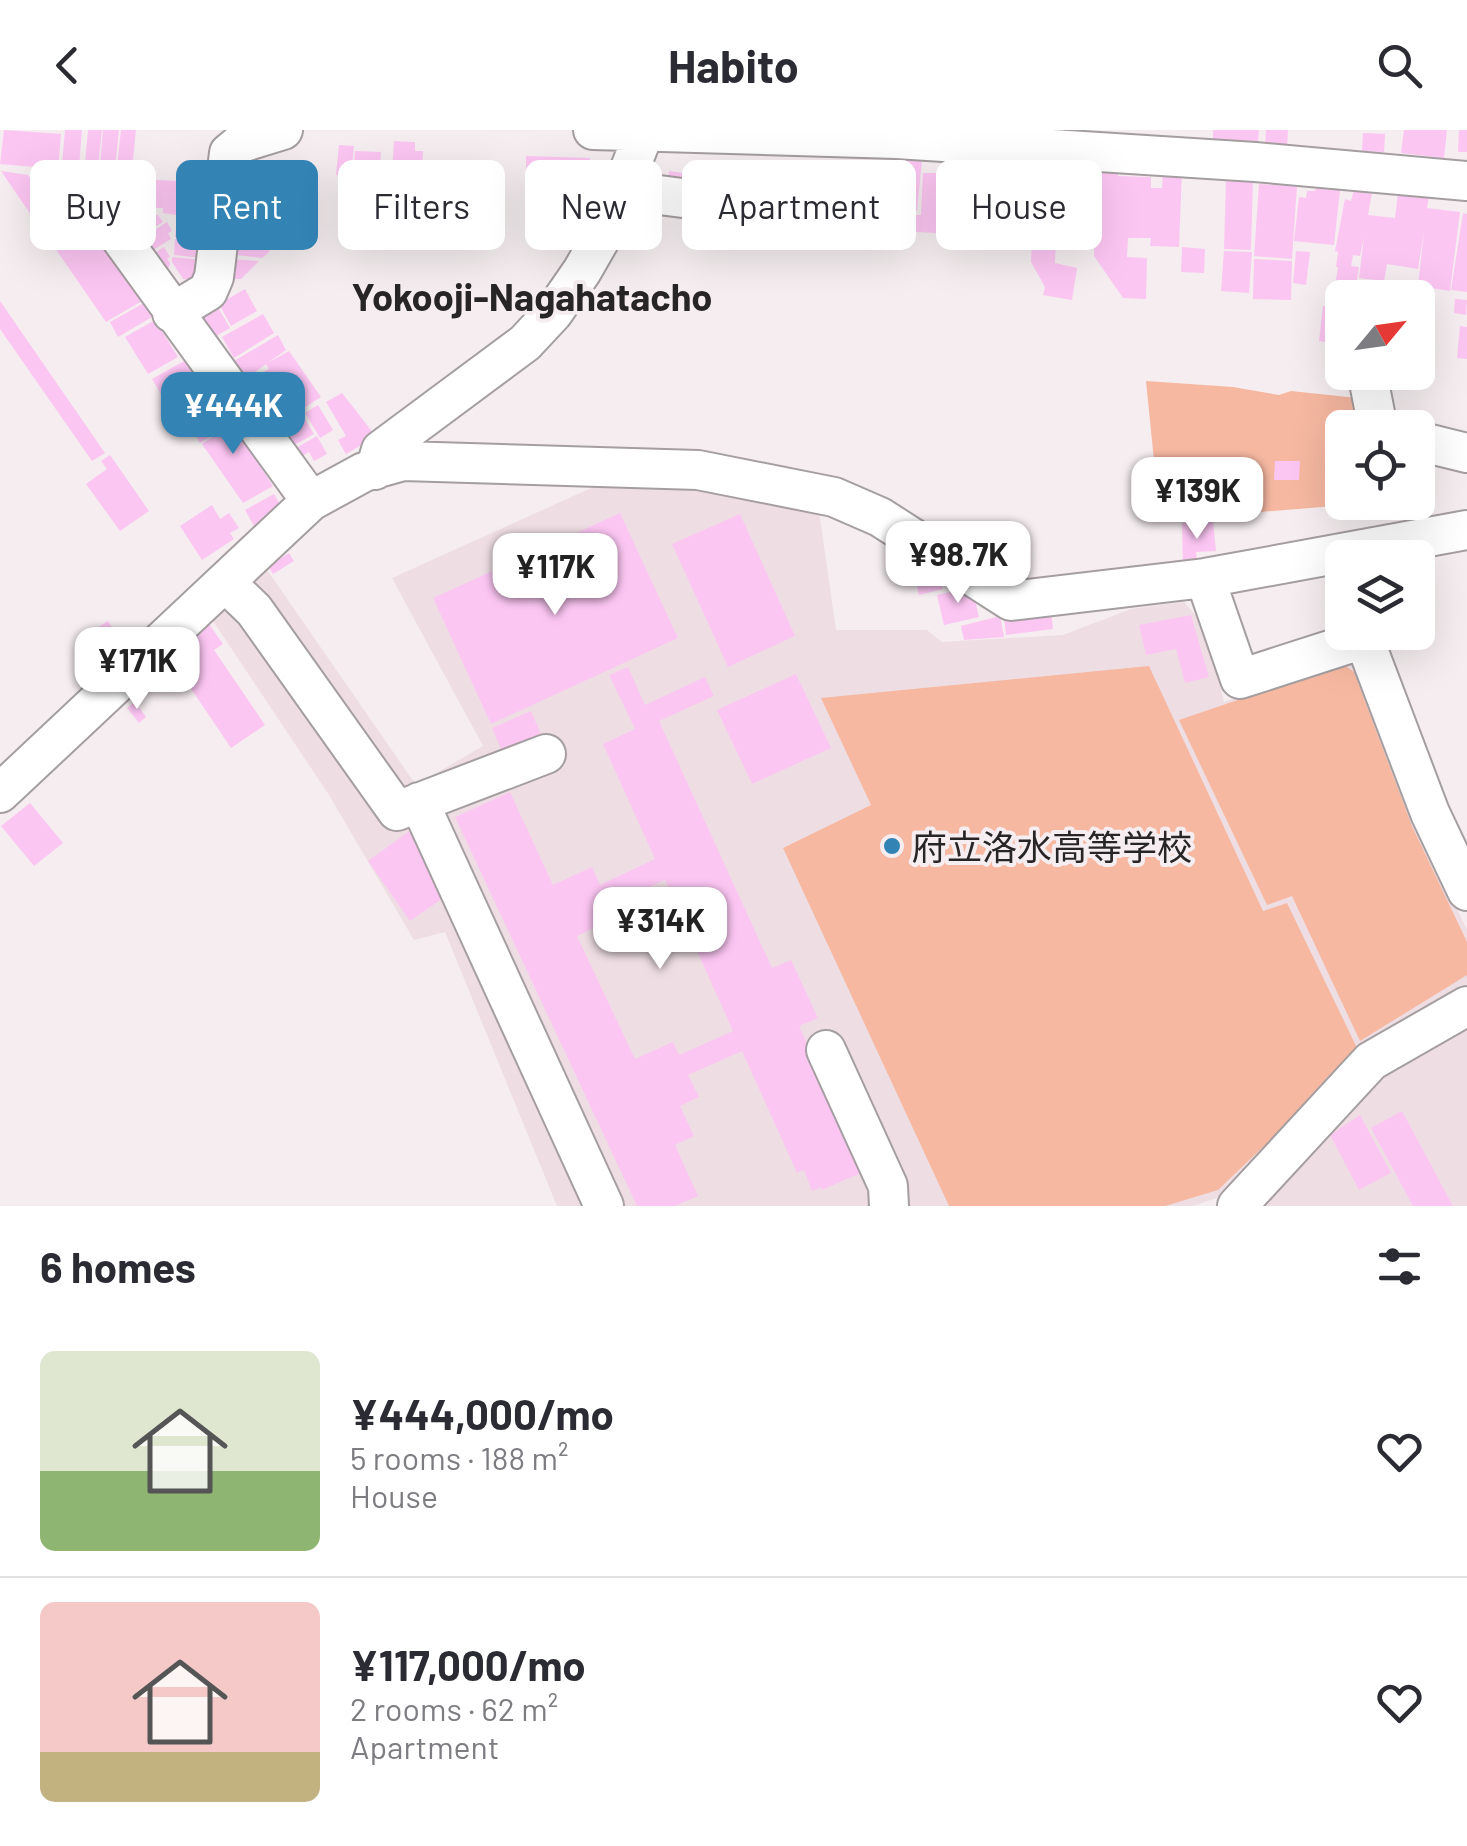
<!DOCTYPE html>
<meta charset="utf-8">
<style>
body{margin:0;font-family:Barlow,"Noto Sans JP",sans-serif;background:#f2f2f3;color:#2b2b33;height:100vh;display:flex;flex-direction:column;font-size:38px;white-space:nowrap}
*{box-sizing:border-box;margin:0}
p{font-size:32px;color:#7c7c81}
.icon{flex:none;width:55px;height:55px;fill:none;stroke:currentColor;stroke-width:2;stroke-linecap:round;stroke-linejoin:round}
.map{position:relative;height:1076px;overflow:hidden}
.panel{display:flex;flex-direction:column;background:#fff;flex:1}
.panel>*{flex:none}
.banner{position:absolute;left:30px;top:30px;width:1408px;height:90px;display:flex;gap:20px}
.needle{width:65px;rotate:61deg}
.fabs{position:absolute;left:1325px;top:150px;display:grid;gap:20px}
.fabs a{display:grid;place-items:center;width:110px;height:110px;border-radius:15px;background:#fff;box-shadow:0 10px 40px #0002;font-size:50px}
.price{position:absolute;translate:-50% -85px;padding:0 22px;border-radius:20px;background:#fff;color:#222;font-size:32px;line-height:65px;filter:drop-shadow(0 2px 5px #0008)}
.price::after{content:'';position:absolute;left:50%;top:60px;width:30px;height:22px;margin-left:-15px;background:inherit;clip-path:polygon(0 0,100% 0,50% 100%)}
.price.on{background:#3383b5;color:#fff}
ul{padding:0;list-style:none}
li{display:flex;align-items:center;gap:30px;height:250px;padding:0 40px}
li+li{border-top:2px solid #e1e1e2}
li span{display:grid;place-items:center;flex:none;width:280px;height:200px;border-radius:15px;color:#555}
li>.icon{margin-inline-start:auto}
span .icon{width:120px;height:120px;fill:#fffc;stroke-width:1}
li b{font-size:42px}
h2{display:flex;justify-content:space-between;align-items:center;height:120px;padding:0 40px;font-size:42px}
.pill{padding:0 35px;border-radius:15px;background:#fff;box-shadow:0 10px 40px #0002;font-size:35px;line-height:90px}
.pill.on{background:#3383b5;color:#fff}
header{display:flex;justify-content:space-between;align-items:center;height:130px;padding:0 40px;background:#fff;font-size:45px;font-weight:700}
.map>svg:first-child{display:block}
.built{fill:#eedee3}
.green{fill:#f6b8a1}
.building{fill:#fcc6f3;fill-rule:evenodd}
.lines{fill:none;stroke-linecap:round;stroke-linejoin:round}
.minor-casing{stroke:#a59ea0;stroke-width:42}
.minor{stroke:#fff;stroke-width:38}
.poi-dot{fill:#3383b5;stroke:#f5edef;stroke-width:4}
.labels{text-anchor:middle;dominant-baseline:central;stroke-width:8;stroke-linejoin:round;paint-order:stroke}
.poi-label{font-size:35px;fill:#282526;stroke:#f5edef;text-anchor:start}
.neighbourhood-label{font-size:38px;font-weight:bold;fill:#282526;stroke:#f5edef}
</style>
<header><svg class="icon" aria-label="back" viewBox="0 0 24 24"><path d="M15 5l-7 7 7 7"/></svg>Habito<svg class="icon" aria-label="search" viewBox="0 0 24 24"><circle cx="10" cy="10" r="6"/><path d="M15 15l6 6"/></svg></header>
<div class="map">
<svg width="1467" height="1076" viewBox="0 0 1467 1076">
<rect width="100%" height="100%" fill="#f5edef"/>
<path class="built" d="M600 354 682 355 818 374 836 500H927L942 512 1063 505 1131 479 1184 472 1205 496 1224 572 1343 530 1361 540 1418 696 1467 800V854L1378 906 1225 1065 1193 1076H557L445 802 414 810 329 665 211 488 263 434 416 655 483 616 392 448Z
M1467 893V1076H1254L1386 938Z"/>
<path class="green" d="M1146 251 1233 257 1279 265 1291 261 1357 268 1365 297 1342 298 1341 364 1335 376 1160 390Z
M1343 534 1354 542 1412 696 1467 812V845L1360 911 1292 766 1267 775 1179 590Z
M1149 536 1263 781 1287 773 1360 924 1218 1060 1165 1076H949L783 718 871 675 821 568Z"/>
<path class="building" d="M4 0 61 4 58 39 0 34Z
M65 0H82L79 37 62 35Z
M88 0H102L98 36 85 34Z
M103 0H119L115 37 100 35Z
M121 0H136L132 39 117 37Z
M1213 0H1259L1258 13H1213Z
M1266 0H1288L1287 19 1265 17Z
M1404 0H1447L1444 28 1401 23Z
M1459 0H1467V22H1458Z
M1363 3 1385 4 1384 22 1362 21Z
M394 11 415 12V21H423L421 56 391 54Z
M339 15 354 16 351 46 336 45Z
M355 21 381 22 379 49 353 47Z
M526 26 590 28 589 53 526 50Z
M899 28 922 30 917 81 894 79Z
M431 32 473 35 472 58 429 55Z
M739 34 792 38 789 78 736 73Z
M1056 36 1092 38 1089 108 1056 107 1055 133 1077 138 1072 170 1043 165 1045 157 1031 132 1034 56 1055 57Z
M1097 37 1118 38V46L1151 47V58H1162L1163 41H1182L1179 117 1150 116 1151 108H1128L1127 127 1147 128 1146 169 1123 168 1094 126Z
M800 38 827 41 824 71 844 72 842 102 796 99 798 70H818L797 68Z
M967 39 995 40 993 112 975 111V101H965Z
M1 41 28 45 39 62 52 55 72 86 83 79 142 171 106 192 55 118 81 101 53 117Z
M669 41 705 46 704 56 668 52Z
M923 43H948L947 52H963L960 99H952V104L902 101 903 85H921Z
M140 49 180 51 177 85 163 83V78H145L138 67Z
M1226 49 1253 50 1251 120 1224 119Z
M184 50 211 52 210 70 182 67Z
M235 52 271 55 270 70 235 68Z
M1259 54 1297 56 1292 129 1254 126Z
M1316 58 1340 60 1334 115 1294 111 1299 67 1306 68 1307 61H1315Z
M1354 59 1372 63 1368 85 1395 88 1398 63 1429 67 1427 78 1460 82 1450 161 1418 156 1424 101 1418 139 1387 134 1384 151 1359 148 1364 107 1360 126 1353 125 1351 136 1359 137 1354 166 1334 162 1338 137H1336L1338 122 1335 121 1345 69 1351 71Z
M125 69 136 72 143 84 124 96 113 77Z
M182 69 209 72 208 90 180 87Z
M235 70 269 73 268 92 234 89Z
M865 76 886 78 885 98 863 95Z
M1463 83 1467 84V162L1451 160Z
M146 85H158L163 92 134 110 127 97Z
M177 89 207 92 205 110 175 107Z
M167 92 172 101 168 103 171 109 145 125 136 112Z
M231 92 272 95 271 110 230 107Z
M175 109 205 112 203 128 174 125Z
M229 109 271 112 269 122 262 128 228 124Z
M164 117 170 127 167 128 170 133 168 141 148 127Z
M1182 117 1205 119 1204 143 1181 142Z
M1224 121 1252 122 1249 163 1221 161Z
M1296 121 1310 122 1306 155 1293 153Z
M172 127 204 130 201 151 183 149 172 132Z
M227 129 259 131 241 149H225Z
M1254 129 1292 131 1291 170 1253 169Z
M1389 152 1417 153 1416 168H1388Z
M245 159 257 181 231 196 219 174Z
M1455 169 1467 170 1466 185 1454 183Z
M0 171 105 323 92 331 0 199Z
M144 173 152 187 118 207 110 192Z
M216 174 230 198 211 209 197 184Z
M1323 176 1342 179V215L1319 211Z
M263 184 274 203 234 228 222 207Z
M155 190 178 227 148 244 125 207Z
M1460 196 1467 197V229L1457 228Z
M278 205 286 220 245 249 234 231Z
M289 221 321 267 279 294 271 282 297 267 294 262 293 266 268 280 259 265 281 253 286 260 279 247 280 251 257 265 248 250 269 239 266 234Z
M186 230 208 267 174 286 152 249Z
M342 263 371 300 370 310 346 324 338 310 346 306 326 272Z
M212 269 218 280 184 300 178 288Z
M318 275 333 300 320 308 305 283Z
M223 280 273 356 243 373 202 314 224 299 200 313 192 299Z
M304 287 314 304 291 317 275 304Z
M317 306 327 324 314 331 309 322 299 328 294 319Z
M110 325 149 381 120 401 86 354 107 339 101 331Z
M1275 331H1300L1299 350H1274Z
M274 364 281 376 254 396 245 380Z
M212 375 220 389 229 383 239 398 230 403 234 409 202 430 180 396Z
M620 383 678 508 491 594 433 468Z
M740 384 795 506 728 537 672 414Z
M1213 390 1216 421 1196 422 1198 439 1183 440 1182 393Z
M908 418 937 435 943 459 919 465Z
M289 423 294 431 273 444 268 436Z
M1342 445V501L1324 452Z
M972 457 979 487 944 495 937 465Z
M1051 479 1053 499 1006 505 1004 486Z
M1191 485 1209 547 1185 553 1176 519 1146 525 1139 495Z
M1000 486 1004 507 964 510 961 496Z
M108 491 130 525 111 537 89 503Z
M209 494 223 514 214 520 265 595 231 618 167 523Z
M628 537 645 575 705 547 714 566 659 591 772 838 791 830 818 888 799 896 865 1041 822 1060 821 1057 812 1061 804 1040 797 1043 742 921 688 945 699 967 680 976 694 1006 675 1015 698 1066 675 1076H637L455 687 510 662 553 755 592 737 600 755 655 729 603 614 635 599 609 545ZM665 750 733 901 679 925 673 912 635 929 577 806 615 788 609 775Z
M796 544 831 618 752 654 717 580Z
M135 572 146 587 139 593 127 578Z
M531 581 543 609 504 626 492 598Z
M30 673 63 713 34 736 1 696Z
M411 700 453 761 410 791 368 731Z
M1402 981 1453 1076H1413L1371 998Z
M1360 985 1391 1043 1359 1060 1330 1005Z"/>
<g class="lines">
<g class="minor-casing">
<path id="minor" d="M593 0 896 9 1255 32 1467 51
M80 52 311 371
M621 60 713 72 737 83 792 90
M172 183 208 161 214 147 229 23 241 13 283 0
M1367 242 1378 298
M1418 311 1467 323
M375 340 381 320 525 213 553 183 582 141 605 101 644 3
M1205 448 1240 549 1364 509 1430 683 1467 761
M227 454 254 480 397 681 546 624
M0 663 311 371 364 342 403 331 698 340 834 367 880 387 1011 471 1205 448 1467 400
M419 672 604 1076
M826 920 888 1056 889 1076
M1237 1076 1371 931 1467 876"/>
</g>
<use href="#minor" class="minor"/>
</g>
<circle class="poi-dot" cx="892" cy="716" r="10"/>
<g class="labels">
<g class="poi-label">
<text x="912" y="716">府立洛水高等学校</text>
</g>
<g class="neighbourhood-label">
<text x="532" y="166">Yokooji-Nagahatacho</text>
</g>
</g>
</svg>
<div class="fabs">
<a><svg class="needle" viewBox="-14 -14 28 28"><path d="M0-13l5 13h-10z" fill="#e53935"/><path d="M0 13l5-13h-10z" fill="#7c7c81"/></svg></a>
<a><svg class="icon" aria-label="locate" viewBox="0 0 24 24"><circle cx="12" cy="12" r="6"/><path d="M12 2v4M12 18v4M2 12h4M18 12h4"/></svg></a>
<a><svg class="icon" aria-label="layers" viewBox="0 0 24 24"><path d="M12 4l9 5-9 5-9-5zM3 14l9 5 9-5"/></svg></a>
</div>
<b class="price on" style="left:233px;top:327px">¥444K</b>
<b class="price" style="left:1197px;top:412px">¥139K</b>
<b class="price" style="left:958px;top:476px">¥98.7K</b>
<b class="price" style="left:555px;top:488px">¥117K</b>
<b class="price" style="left:137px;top:582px">¥171K</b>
<b class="price" style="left:660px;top:842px">¥314K</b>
<div class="banner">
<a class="pill">Buy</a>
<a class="pill on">Rent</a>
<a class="pill">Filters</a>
<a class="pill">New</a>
<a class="pill">Apartment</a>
<a class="pill">House</a>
</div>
</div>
<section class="panel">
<h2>6 homes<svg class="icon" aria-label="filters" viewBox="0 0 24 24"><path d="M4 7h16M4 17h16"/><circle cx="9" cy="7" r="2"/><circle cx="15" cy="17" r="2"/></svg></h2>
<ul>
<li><span style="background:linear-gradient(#dfe7d0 60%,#8fb573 0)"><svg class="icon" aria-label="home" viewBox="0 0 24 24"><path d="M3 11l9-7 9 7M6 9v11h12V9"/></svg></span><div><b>¥444,000/mo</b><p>5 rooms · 188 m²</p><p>House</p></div><svg class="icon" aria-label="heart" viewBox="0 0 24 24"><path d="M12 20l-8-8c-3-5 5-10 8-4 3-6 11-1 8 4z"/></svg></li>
<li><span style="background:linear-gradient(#f6c9c9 75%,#c2b280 0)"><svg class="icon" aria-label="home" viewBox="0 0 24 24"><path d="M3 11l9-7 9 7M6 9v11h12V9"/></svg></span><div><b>¥117,000/mo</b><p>2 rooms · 62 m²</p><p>Apartment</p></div><svg class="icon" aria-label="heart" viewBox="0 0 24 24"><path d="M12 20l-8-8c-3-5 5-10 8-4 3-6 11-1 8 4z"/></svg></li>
</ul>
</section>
